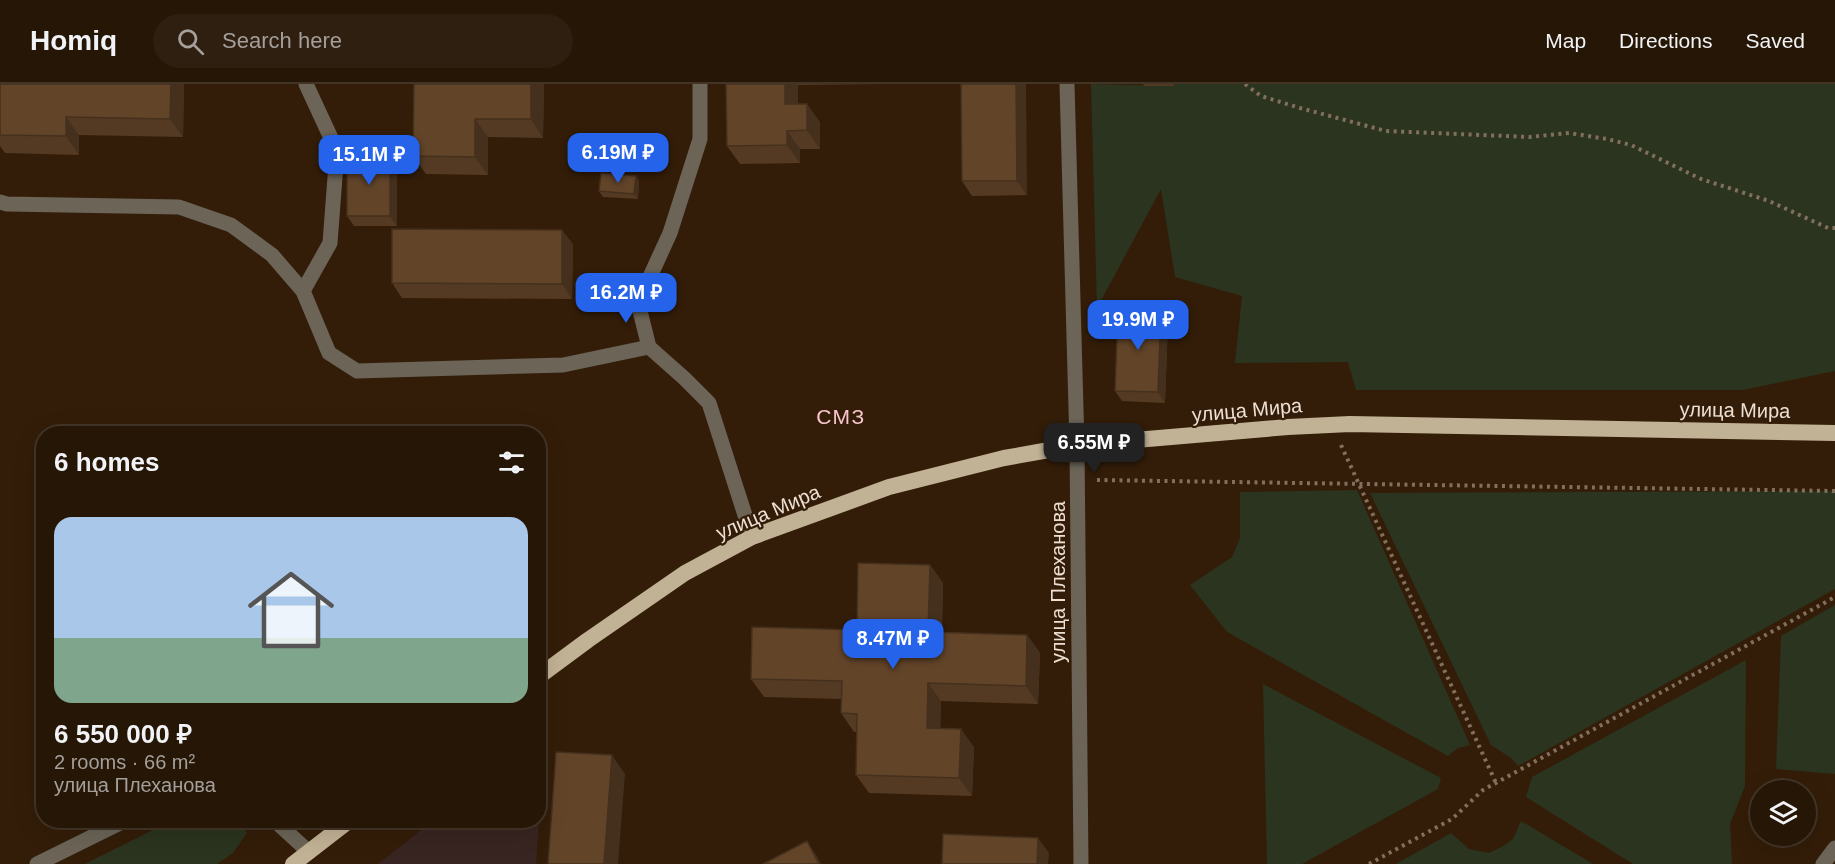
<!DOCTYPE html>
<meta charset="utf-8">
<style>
body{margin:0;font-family:Helvetica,sans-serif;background:#2e1f10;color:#f1f3f6;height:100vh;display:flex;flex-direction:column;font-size:22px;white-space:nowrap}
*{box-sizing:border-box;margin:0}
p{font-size:20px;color:#a49f9b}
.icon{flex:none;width:33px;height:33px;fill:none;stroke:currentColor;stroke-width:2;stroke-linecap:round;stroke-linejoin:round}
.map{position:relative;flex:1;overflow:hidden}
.sheet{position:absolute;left:36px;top:342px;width:510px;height:402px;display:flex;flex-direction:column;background:#261606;border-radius:24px;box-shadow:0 6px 24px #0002,0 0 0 2px #423528}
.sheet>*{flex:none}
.tools{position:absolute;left:1750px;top:696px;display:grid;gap:12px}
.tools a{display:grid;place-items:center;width:66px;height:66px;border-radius:50%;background:#261606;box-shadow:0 6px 24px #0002,0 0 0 2px #423528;font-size:30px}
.price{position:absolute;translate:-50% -51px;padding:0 14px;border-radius:12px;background:#2563eb;color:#fff;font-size:20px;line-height:39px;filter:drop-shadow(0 2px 3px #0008)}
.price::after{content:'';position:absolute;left:50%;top:36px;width:18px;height:14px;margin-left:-9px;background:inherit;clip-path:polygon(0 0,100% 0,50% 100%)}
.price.on{background:#222;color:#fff}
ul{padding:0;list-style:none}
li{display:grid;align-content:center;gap:12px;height:318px;padding:0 18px}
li+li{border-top:2px solid #423528}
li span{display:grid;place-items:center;height:186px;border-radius:18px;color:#555}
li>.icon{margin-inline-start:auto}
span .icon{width:108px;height:108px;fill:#fffc;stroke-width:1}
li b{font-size:26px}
h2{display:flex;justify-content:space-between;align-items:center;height:72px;padding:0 18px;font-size:26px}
header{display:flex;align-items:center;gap:36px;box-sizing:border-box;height:84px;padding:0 30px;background:#261606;border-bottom:2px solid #423528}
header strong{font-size:28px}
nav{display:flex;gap:33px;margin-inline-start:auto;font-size:21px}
.search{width:420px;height:54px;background:#2e1f10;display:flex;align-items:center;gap:15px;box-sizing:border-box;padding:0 21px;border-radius:33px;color:#a49f9b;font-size:22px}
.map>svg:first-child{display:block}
.industrial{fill:#382522}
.green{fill:#2b341e}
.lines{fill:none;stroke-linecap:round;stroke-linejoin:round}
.path{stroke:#826f5d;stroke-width:4;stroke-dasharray:3 4.5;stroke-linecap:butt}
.service{stroke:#6b6457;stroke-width:15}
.minor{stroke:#6b6457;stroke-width:15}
.trunk{stroke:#c2b295;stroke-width:16}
.wall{fill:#543a23}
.shaded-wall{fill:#45301d}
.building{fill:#624429;stroke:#45301d;stroke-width:1.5}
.labels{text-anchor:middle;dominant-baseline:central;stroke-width:4.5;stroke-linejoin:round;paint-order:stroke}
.street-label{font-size:20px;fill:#eedfd3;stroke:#331d08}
.neighbourhood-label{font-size:21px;letter-spacing:1.5px;fill:#f8c5cf;stroke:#331d08}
</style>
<header>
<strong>Homiq</strong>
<div class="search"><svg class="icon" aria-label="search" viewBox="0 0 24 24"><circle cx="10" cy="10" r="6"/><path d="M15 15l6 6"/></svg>Search here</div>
<nav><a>Map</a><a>Directions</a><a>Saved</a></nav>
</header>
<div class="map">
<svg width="1835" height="780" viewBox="0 0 1835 780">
<rect width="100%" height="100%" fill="#331d08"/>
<path class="industrial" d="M542 690 536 780H378L433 737 538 736 539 691Z"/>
<path class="green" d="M1091 0 1174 2V0H1835V287L1743 306H1356L1348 278 1235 279 1242 212 1175 193 1161 105 1097 224Z
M1357 406 1470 661 1458 664 1448 672 1227 548 1190 501 1232 473 1240 454V408Z
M1835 407V505L1518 682 1511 674 1491 661 1370 409Z
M1835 521V690L1776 685 1781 552Z
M1746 576 1745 702 1730 740 1732 780H1633L1526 713 1532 693Z
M1263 600 1441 694 1438 705 1302 780H1267Z
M171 737H239L247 749 233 769 217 780H85Z
M1521 737 1593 780H1396L1451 749 1469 765 1489 769 1503 762 1513 755Z"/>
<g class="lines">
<path class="path" d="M1245 0 1261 12 1300 24 1386 47 1530 53 1569 49 1607 55 1631 61 1701 95 1769 117 1828 144H1835
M1341 361 1496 699
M1097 396 1835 407
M1369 780 1452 735 1483 706 1835 513"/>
<path class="service" d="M0 118 7 120 179 123 231 141 272 171 303 207 329 269 357 287 563 281 649 263
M303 207 330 159 337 67 306 0
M274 736 309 768
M37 780 126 736
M1823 780 1835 764"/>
<path class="minor" d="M700 0V55L670 149 638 219 649 263 684 294 709 319 752 453
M1067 0 1077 361 1081 780"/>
<path class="trunk" d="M538 593 588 556 685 489 752 453 889 403 1004 374 1077 361 1288 343 1350 340 1835 349
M293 780 350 736"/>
</g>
<path class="wall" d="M0 0H184L183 53 79 51V71L5 69 0 62Z
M414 0H544L543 54 488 53V91L426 90 413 72Z
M726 0H882L798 1V20L820 38V65H800V79L740 80 727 62Z
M961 0 1027 111 972 112 962 97Z
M1143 0H1174V2H1144Z
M390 73 397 83V142H354L347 132Z
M636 92 639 97 638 115 603 113 599 107Z
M573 160 572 215 402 214 392 199Z
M1161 227 1168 238 1165 319 1122 317 1115 307Z
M930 481 943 499 942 548 1027 551 1040 569 1038 620 941 617 940 644 974 663 972 712 869 709 856 691 857 648H854L841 629 842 615 764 613 751 595 857 546Z
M71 736H79L73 739Z"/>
<path class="shaded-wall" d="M171 0H184L183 53 170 35Z
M531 0H544L543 54 531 35Z
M785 0H797L798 1V39L785 20Z
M1016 0H1026L1027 111 1017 97Z
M807 20 820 38V65L807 46Z
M66 33 79 51V71L66 52Z
M475 35 488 53V91L475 73Z
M787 47 800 65V79L787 61Z
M390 73 397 83V142L390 132Z
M636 92 639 97 638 115 634 110Z
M562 146 573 160 572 215 562 200Z
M1161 227 1168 238 1165 319 1158 308Z
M930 481 943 499 941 566 928 548Z
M1027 551 1040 569 1038 620 1026 602Z
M928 599 941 617 940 662 927 644Z
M961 645 974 663 972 712 959 694Z
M612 671 625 690 618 780H604Z
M1038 754 1049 769 1048 780H1037Z
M807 757 817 772 821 780H819Z"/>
<path class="building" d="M0 0H171L170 35 66 33V52L0 51Z
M414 0H531V35H475V73L413 72Z
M726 0H785V20H807V46L787 47V61L727 62Z
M961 0H1016L1017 97H962Z
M347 73H390V132H347Z
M601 89 636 92 634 110 599 107Z
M392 145 562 146V200L392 199Z
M1118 226 1161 227 1158 308 1115 307Z
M858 479 930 481 928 548 1027 551 1026 602 928 599 927 644 961 645 959 694 856 691 857 630 841 629 842 597 751 595 752 543 857 546Z
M44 623V635L41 636 36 626Z
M556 668 612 671 604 780H548Z
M943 750 1038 754 1037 780H942Z
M807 757 819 780H763Z"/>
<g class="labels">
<g class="street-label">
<text transform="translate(1247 326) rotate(-5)">улица Мира</text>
<text transform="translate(1735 326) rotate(1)">улица Мира</text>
<text transform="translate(768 428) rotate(-23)">улица Мира</text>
<text transform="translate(1058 498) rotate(-90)">улица Плеханова</text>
</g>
<g class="neighbourhood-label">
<text x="841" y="332">СМЗ</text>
</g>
</g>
</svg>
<div class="tools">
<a><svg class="icon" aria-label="layers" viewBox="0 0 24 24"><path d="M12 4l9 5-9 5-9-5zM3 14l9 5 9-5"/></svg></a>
</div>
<b class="price" style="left:618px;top:100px">6.19M ₽</b>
<b class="price" style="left:369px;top:102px">15.1M ₽</b>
<b class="price" style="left:626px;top:240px">16.2M ₽</b>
<b class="price" style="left:1138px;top:267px">19.9M ₽</b>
<b class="price on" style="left:1094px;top:390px">6.55M ₽</b>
<b class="price" style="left:893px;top:586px">8.47M ₽</b>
<section class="sheet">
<h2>6 homes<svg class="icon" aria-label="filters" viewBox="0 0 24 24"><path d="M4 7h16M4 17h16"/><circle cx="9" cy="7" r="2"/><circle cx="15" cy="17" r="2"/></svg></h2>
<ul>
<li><span style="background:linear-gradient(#a9c7e8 65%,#7fa58c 0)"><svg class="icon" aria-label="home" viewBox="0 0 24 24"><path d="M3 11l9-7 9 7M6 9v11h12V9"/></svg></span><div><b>6 550 000 ₽</b><p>2 rooms · 66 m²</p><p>улица Плеханова</p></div></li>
</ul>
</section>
</div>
